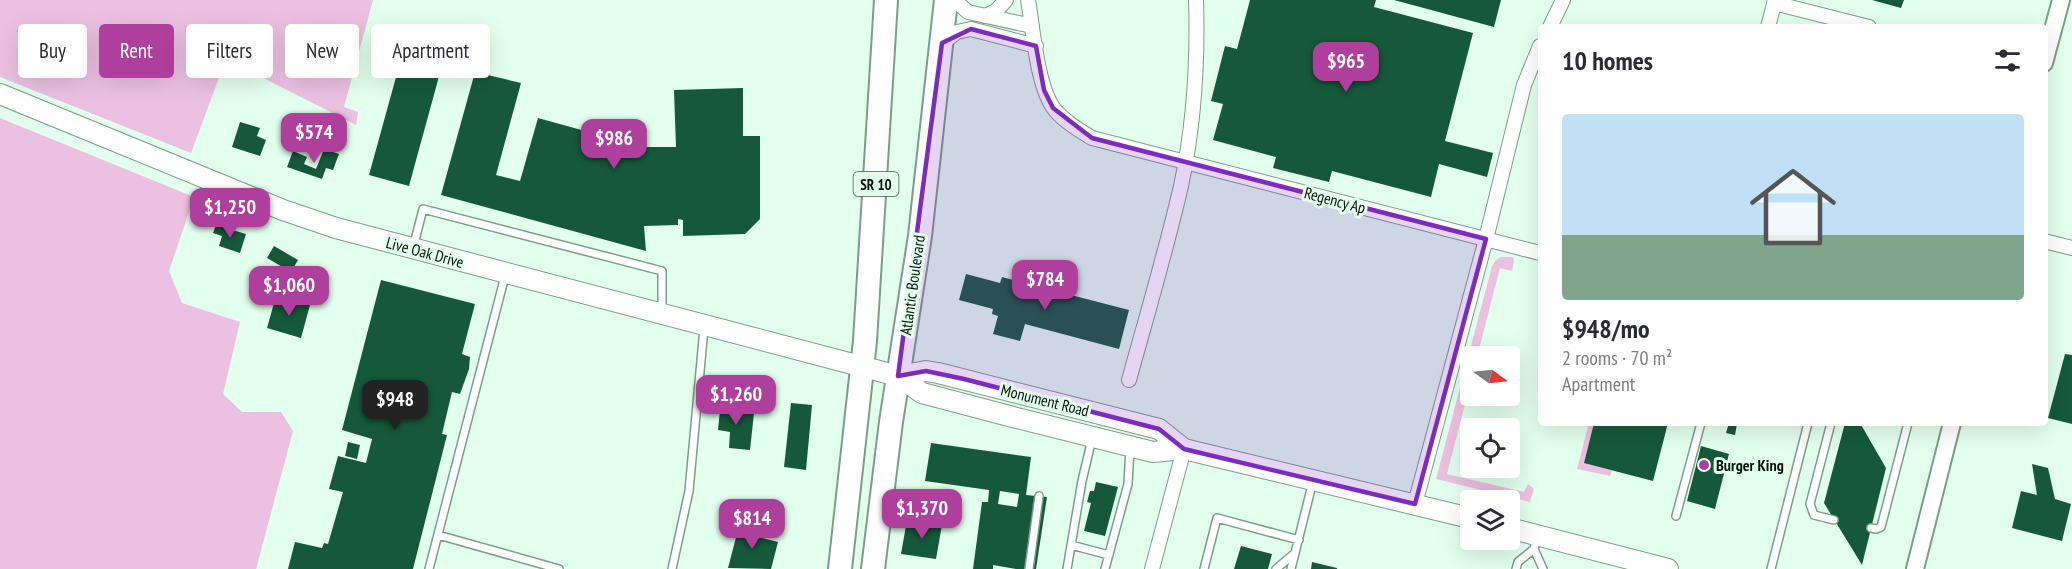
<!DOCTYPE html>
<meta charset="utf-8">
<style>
body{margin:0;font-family:"PT Sans Narrow",sans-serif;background:#f7f7f7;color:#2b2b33;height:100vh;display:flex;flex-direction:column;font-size:22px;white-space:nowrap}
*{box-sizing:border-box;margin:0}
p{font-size:20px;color:#7c7c81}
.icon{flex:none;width:33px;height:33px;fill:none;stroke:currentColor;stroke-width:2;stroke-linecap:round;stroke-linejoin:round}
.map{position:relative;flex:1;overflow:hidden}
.panel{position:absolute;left:1538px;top:24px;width:510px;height:402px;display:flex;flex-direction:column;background:#fff;border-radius:6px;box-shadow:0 6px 24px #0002}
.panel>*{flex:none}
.hud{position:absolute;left:18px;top:24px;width:570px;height:54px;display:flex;gap:12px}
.needle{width:39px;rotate:105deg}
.buttons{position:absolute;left:1460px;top:346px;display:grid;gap:12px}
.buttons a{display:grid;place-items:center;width:60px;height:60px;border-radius:6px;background:#fff;box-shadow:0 6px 24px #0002;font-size:30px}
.price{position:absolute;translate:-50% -51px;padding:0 14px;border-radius:12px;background:#af3f9c;color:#fff;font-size:20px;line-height:39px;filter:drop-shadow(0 2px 3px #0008)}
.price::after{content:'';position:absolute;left:50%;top:36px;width:18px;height:14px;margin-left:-9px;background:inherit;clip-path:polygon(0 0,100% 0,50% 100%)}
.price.selected{background:#222;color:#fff}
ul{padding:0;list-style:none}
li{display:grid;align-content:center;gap:12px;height:318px;padding:0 24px}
li span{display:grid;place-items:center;height:186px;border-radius:6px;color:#555}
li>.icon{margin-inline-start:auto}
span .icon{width:108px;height:108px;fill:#fffc;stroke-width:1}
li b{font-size:26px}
h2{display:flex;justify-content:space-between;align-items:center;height:72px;padding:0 24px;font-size:26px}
.pill{padding:0 21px;border-radius:6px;background:#fff;box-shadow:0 6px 24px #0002;font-size:21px;line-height:54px}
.pill.selected{background:#af3f9c;color:#fff}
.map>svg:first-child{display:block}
.green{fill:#ecc0e1}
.building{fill:#15593a;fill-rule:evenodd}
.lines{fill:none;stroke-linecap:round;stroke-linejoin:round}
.service-casing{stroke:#7c9d89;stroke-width:10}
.minor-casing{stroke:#7c9d89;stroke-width:16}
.tertiary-casing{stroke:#7c9d89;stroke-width:20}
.secondary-casing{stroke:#7c9d89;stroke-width:22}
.trunk-casing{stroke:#7c9d89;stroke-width:26}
.service{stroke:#fff;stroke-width:7}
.minor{stroke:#fff;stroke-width:14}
.tertiary{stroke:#fff;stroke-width:16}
.secondary{stroke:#fff;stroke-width:20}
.trunk{stroke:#fff;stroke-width:22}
.marked{fill:#7b2cbf;fill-opacity:0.2;stroke:#7b2cbf;stroke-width:4.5;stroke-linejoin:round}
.poi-dot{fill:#af3f9c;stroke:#e3ffee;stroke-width:2}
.labels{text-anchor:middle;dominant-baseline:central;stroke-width:6;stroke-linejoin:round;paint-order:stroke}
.shield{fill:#e3ffee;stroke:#495a50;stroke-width:1.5}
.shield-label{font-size:15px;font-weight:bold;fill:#07130c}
.street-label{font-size:16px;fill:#07130c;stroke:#e3ffee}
.poi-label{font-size:16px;font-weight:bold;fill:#07130c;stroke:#e3ffee;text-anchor:start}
</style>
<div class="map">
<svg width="2072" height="569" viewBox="0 0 2072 569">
<rect width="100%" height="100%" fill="#e3ffee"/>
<path class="green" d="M0 0H373L344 107 358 112 356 125 226 59 191 153 0 77Z
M0 118 194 197 169 271 182 303 240 322 223 394 242 412H281L293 431 256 569H0Z
M1501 257H1513L1514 261 1512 271 1500 268 1477 357H1470V385L1447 474 1524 492 1528 484 1534 489 1530 502 1436 479 1492 266 1496 260Z
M1589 423H1594L1584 463 1612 470 1610 476 1577 469Z"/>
<path class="building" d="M1250 0H1376L1374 7 1473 33 1445 141 1493 153 1487 177 1439 164 1431 197 1332 171 1329 182 1273 168 1276 157 1213 140 1223 104 1211 101 1225 46 1237 49Z
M1394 0H1501L1494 27Z
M1872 0H1904L1901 8Z
M401 59 441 69 409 186 369 175Z
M475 72 521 83 496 175 520 181 538 118 643 147H676L674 90 743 88V136H760V219L745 234 683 236V220L678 219V225L644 226 646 251 441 195Z
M240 122 260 128 257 136 266 140 260 156 232 147Z
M324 149 339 154 333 170 326 168 322 179 287 167 293 151 307 157 304 164 316 169Z
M216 225 246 234 240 253 219 246 222 236 213 233Z
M274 246 298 260 291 272 267 258Z
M966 274 1000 283 1002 277 1129 310 1119 349 1025 324 1020 341 993 334 998 316 992 314 993 309 959 300Z
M381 280 475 304 462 354 470 357 469 369 460 394 452 392 442 434 447 435 413 569H288L295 542 322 548 324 543 328 544 343 492 329 489 338 456 366 463 372 439 342 430Z
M276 296 310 305 301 338 267 328Z
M2065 354 2072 355V424L2048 418Z
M721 400 733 401 732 411 754 413 750 450 729 448 730 432 718 430Z
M791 403 812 405 806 470 784 467Z
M1594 423H1668L1653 481 1584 463Z
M1729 423 1737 424 1735 435 1726 433Z
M1845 423H1860L1886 468 1862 565 1824 503Z
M348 442 360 445 357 459 345 456Z
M931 443 1031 457 1026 495 1047 497 1036 569H1016L993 565V569H973L982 502H988L989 490 925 481ZM1000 491 1019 494 1017 507 998 504Z
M1701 446 1729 454 1715 509 1687 501Z
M2032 464 2048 468 2055 499 2071 504 2062 541 2012 528 2021 491 2037 495Z
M1096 482 1118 487 1105 536 1084 531 1091 503 1087 502 1090 491H1094Z
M907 520 942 525 936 559 901 554Z
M740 522 756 526 754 536 778 542 771 569 728 568Z
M1241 546 1272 554 1268 569H1234Z
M1312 562 1337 568V569H1311Z"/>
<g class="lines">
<g class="service-casing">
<path id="service" d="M413 248 423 209 662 271V312
M1831 423 1810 504 1814 515 1834 520
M1676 516 1701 423
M1871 528 1876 529 1881 527 1908 423
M438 535 559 569
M1071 545 1109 555
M1534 549 1543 569
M429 569 505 276
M672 569 689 491 704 328
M1029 569 1039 496
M1067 569 1082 481 1092 439
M1105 569 1128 484 1130 448
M1204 569 1217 518 1299 540
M1276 569 1295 553
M1291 569 1313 481
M1516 569 1518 562 1534 549 1537 538
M1771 569 1808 423"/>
</g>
<g class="minor-casing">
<path id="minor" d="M954 0 968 12 1032 26
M1028 0C1033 28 1037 88 1055 110 1065 122 1079 130 1092 138L1540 253
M1774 3 1869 27
M985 16 996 11 1006 0
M1550 27 1563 0
M1768 27 1775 0
M942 43 957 32 971 29 1036 46
M2044 241 2072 248
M1129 380C1147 315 1166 251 1181 186 1194 125 1198 62 1196 0
M1415 504 1486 239 1524 85 1540 46
M1152 569 1184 449"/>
</g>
<g class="tertiary-casing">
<path id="tertiary" d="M2044 63 2061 0
M1915 569 1952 423"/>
</g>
<g class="secondary-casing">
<path id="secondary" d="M0 94 283 210 336 228 898 376 922 393 1013 417 1153 452 1184 449 1470 518
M898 376 926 371 938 373 1159 429 1184 449
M1509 528 1668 569"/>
</g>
<g class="trunk-casing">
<path id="trunk" d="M840 569 865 341 886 0
M873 569 891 422 920 236 946 0"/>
</g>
<use href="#service" class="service"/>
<use href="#minor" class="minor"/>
<use href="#tertiary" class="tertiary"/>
<use href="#secondary" class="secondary"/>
<use href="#trunk" class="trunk"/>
</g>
<path class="marked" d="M971 29 1036 46 1044 90 1053 108 1092 138 1486 239 1415 504 1184 449 1159 429 964 379 926 371 898 376 942 43Z"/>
<circle class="poi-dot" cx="1704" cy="465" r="6"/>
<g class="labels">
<rect class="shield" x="853.5" y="172" width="45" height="24" rx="4.5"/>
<g class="shield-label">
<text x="876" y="184">SR 10</text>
</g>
<g class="street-label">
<text transform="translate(1335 200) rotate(15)">Regency Ap</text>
<text transform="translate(425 252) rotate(15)">Live Oak Drive</text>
<text transform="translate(912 285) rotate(-82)">Atlantic Boulevard</text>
<text transform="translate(1045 400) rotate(14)">Monument Road</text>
</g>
<g class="poi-label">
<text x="1716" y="465">Burger King</text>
</g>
</g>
</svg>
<div class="buttons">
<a><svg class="needle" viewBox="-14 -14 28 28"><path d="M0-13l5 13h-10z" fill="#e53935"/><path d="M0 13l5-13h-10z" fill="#7c7c81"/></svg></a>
<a><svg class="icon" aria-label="locate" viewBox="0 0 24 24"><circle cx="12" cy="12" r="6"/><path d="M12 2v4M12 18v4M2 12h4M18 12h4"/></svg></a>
<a><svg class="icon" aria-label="layers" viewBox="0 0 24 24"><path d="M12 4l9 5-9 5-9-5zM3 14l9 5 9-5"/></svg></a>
</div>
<b class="price" style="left:1346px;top:93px">$965</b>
<b class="price" style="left:314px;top:164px">$574</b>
<b class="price" style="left:614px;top:170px">$986</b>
<b class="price" style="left:230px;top:239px">$1,250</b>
<b class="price" style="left:1045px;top:311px">$784</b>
<b class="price" style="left:289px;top:317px">$1,060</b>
<b class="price" style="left:736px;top:426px">$1,260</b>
<b class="price selected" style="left:395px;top:431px">$948</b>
<b class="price" style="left:922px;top:540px">$1,370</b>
<b class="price" style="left:752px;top:550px">$814</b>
<div class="hud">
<a class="pill">Buy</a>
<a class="pill selected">Rent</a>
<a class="pill">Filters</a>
<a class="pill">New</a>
<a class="pill">Apartment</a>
</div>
<section class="panel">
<h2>10 homes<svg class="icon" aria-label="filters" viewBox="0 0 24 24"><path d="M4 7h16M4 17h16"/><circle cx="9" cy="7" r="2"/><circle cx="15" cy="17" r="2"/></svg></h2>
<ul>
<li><span style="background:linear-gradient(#bfe0f5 65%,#7fa58c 0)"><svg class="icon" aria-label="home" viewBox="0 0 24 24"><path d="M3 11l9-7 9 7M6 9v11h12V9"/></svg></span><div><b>$948/mo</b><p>2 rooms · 70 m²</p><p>Apartment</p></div></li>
</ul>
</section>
</div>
